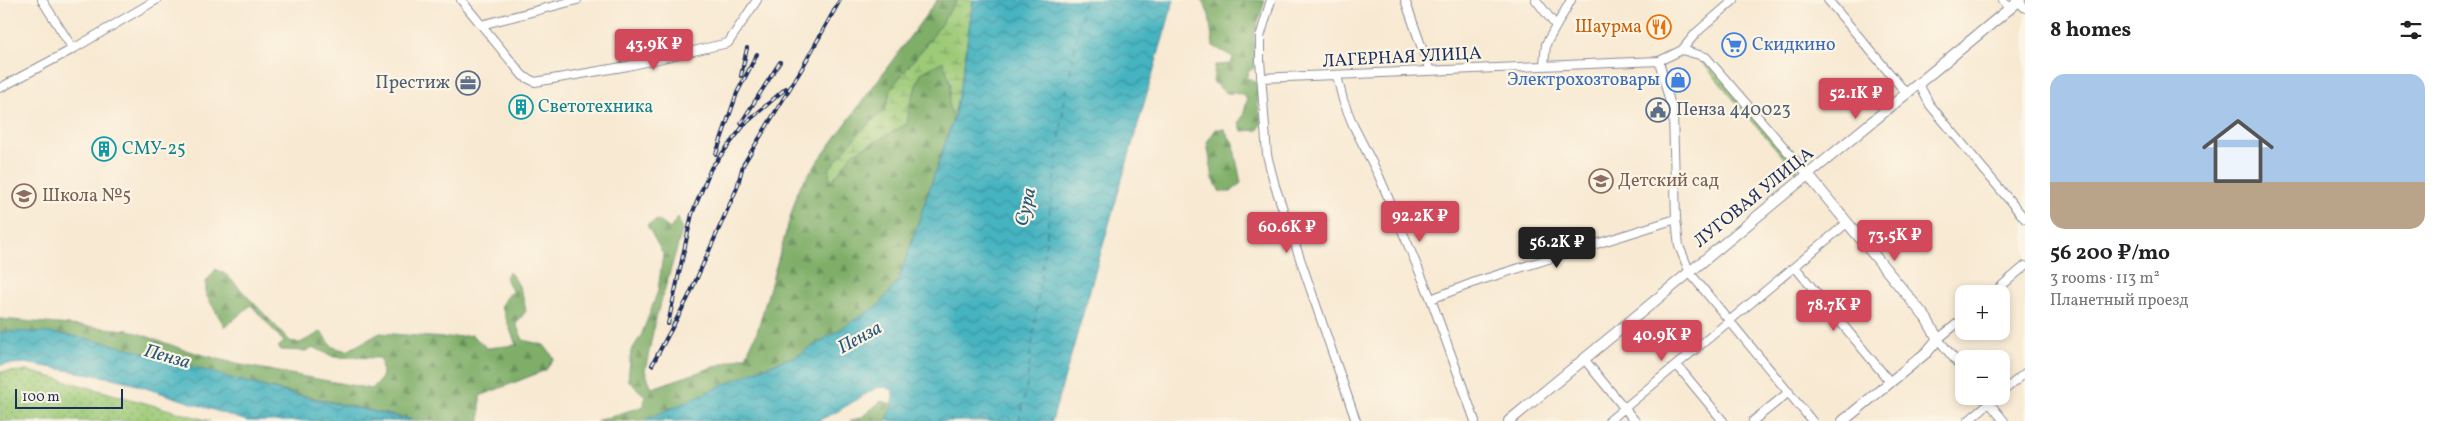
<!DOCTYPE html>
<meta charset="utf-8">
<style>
body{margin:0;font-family:Vollkorn,serif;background:#f6f6f6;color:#202124;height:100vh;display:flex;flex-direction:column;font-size:19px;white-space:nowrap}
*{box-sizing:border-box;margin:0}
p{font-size:16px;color:#757577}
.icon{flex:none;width:28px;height:28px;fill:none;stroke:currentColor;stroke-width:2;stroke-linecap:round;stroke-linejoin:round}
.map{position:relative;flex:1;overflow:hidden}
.sheet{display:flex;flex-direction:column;background:#fff;width:425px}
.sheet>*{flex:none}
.buttons{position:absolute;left:1955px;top:285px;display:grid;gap:10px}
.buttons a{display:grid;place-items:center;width:55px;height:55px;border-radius:10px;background:#fff;box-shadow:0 2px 8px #0003;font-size:25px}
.scale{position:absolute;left:15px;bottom:12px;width:108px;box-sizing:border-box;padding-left:5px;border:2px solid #1b2f5e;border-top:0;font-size:14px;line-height:18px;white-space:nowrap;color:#1b2f5e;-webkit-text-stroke:4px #fcf5e5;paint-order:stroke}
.price{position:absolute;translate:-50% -42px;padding:0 11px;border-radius:5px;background:#d1495b;color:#fff;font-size:16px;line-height:32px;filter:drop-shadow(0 1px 2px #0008)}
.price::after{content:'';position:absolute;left:50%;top:30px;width:15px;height:11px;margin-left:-8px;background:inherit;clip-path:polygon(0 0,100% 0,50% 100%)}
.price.selected{background:#222;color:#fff}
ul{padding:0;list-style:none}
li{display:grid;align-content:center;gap:10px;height:265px;padding:0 25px}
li+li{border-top:1px solid #e0e0e0}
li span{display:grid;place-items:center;height:155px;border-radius:15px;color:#555}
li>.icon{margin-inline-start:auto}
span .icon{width:90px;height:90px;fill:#fffc;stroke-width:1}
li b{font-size:21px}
h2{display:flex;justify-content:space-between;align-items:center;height:60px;padding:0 25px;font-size:21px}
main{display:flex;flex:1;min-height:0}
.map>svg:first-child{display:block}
.grass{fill:url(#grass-dots);stroke:#5c7c6a}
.forest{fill:url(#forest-firs);stroke:#4c6e63}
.wetland{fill:url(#wetland-marsh);stroke:#5c7c6a}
.water{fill:url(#water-waves);stroke:#30718f}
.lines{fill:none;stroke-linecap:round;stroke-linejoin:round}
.ferry{stroke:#28577b;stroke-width:1;stroke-dasharray:6 5;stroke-linecap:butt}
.minor-casing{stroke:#8a8c98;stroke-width:10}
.major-casing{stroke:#8a8c98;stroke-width:12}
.minor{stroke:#fff;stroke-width:8}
.major{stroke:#fff;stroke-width:10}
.rail-casing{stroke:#1b2f5e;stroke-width:4}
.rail{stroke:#fcf5e5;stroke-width:2;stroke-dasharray:5.5;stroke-linecap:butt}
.labels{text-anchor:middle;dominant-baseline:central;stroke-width:4.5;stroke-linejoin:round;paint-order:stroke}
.food-label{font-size:18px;fill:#c56008;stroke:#fcf5e5;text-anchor:end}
.shop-label{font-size:18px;fill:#366cbe;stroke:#fcf5e5;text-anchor:start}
.street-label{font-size:18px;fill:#1b2f5e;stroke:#fcf5e5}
.service-label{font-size:18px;fill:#4e5e75;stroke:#fcf5e5;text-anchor:end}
.culture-label{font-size:18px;fill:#0d838f;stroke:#fcf5e5;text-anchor:start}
.education-label{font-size:18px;fill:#785e54;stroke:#fcf5e5;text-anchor:start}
.water-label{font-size:19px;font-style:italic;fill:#28577b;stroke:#fcf5e5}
</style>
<main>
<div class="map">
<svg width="2025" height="421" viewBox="0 0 2025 421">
<defs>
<pattern id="grass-dots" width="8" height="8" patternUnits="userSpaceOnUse" patternTransform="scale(1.25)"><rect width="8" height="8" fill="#9dca77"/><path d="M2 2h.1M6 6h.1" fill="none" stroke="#7fa465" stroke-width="1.8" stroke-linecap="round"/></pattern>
<pattern id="forest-firs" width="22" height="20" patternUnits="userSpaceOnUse" patternTransform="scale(1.25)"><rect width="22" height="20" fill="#7eae68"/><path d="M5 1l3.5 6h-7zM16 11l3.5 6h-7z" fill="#668e59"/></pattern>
<pattern id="wetland-marsh" width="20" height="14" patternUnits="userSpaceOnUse" patternTransform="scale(1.25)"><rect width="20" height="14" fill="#9dca77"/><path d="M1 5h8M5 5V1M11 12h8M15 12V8" fill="none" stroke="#7fa465"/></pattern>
<pattern id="water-waves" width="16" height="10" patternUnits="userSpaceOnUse" patternTransform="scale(1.25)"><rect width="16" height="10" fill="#45b3c0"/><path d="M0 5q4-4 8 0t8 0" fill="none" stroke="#39929f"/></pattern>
</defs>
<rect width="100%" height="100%" fill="#fcf5e5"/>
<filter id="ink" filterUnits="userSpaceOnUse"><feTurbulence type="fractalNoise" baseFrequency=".02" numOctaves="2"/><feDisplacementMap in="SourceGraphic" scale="10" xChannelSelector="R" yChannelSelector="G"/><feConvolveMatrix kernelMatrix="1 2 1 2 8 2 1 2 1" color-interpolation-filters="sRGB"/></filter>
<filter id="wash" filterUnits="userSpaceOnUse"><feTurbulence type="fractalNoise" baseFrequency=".0096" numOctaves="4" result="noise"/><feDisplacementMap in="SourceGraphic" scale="20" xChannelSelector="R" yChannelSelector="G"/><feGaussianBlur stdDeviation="1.12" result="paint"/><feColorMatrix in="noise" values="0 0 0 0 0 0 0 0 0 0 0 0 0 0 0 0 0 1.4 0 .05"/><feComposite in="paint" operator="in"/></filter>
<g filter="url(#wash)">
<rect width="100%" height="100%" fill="#f8e9d2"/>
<path class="grass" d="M1701 61H1706L1797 166V173Z
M29 371 210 421H0V372Z"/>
<path class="forest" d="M937 0H957L933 36 892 87 885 110 860 133 829 169 831 182 852 154 907 124 910 103 921 73 943 61 951 84 949 107 954 117 899 279 880 305 800 354 760 369 675 408 642 421H596L644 406 645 396 628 380 631 351 641 336 658 291 663 254 647 225 658 220 670 229 678 217 682 231 655 322 645 371 652 388 746 356 757 332 799 187Z
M1202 0H1265L1254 35V68L1249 71 1246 78C1268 86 1256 92 1258 106 1259 111 1261 117 1262 122L1258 130 1242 131 1239 122 1243 116 1247 100 1243 94 1226 93 1213 82 1215 65 1231 64 1233 57 1213 46 1209 15Z
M1216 129H1224L1233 143 1241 183 1231 192H1220L1213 179 1207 142Z
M216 269 228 276 290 341 300 343 321 332 333 347 347 351 380 333 444 338 472 335 487 348 516 345 501 305 512 291 505 276 509 272C520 283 523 296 526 311L516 324 523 340 544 345 554 358 546 370 480 396V421H417L244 382 148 354 66 335 0 332V319L129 330 185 350 241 365 372 389 382 378 381 358 334 357 315 348 305 351 281 350 278 347 284 342 251 305 225 327 206 295V282Z
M881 401 893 404 887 421H850L862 417Z"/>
<path class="wetland" d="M957 0H973L963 71 954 117 949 107 951 84 943 61 921 73 910 103 907 124 852 154 830 183 829 169 860 132 885 110 892 87 933 36Z"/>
<path class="water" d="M973 0H1174L1052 421H887L893 404V390L884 387 876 388 835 413 817 421H642L760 369 800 354 880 304 899 279 954 117 963 71Z
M0 332C83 327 163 360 242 381 299 397 359 408 417 421H247L118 379 25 363 0 365Z"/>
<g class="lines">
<path class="ferry" d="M1019 421 1026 390 1064 104 1084 0"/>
</g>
</g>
<g filter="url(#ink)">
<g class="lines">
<g class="minor-casing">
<path id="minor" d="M42 0 73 49
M461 0 523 76 535 82 628 66 728 43 757 0
M1271 0 1260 37V60L1267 155 1275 186 1356 421
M1405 0 1430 71
M1536 0 1556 26
M1828 0 1907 94
M2003 0 2009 8
M2018 1 2025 8
M481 25 577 0
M1682 50 1706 57 1808 175
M1659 61 1673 114 1676 219 1679 246 1690 273 1812 421
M1544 65 1546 44 1571 0
M1337 76 1343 100 1353 125 1379 176 1431 299 1475 421
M1261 78 1659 61 1682 50 1696 33 1734 0
M1919 84 1930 105 2025 219
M0 88 73 49 156 0
M1795 267 1890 382
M1992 294 2025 266
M1431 299 1478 281 1676 219
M1964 318 1938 339 1964 371
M1584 359 1635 421
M1677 365 1723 421
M2001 393 2025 373
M1984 396 2004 421
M1609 421 1847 223
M1753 421 1789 392
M1968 421 1997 396"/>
</g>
<g class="major-casing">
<path id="major" d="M1808 175 1926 318 1938 339 1927 352 1843 421
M1509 421 2020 0"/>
</g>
<use href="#minor" class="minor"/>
<use href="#major" class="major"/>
<g class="rail-casing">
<path id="rail" d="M741 76 747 48
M741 123 780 62
M716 154 737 93 757 54
M668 324 692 214 711 168 745 124 786 88
M652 365 688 298 737 188 743 165 801 70 840 0"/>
</g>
<use href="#rail" class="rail"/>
</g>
</g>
<defs>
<g id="restaurant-ring" transform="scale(1.25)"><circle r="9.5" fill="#fcf5e5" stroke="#e8710a" stroke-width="1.5"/><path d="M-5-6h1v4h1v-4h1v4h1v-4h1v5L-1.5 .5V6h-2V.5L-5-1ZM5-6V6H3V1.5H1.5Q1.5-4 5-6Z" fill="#e8710a"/></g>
<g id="supermarket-ring" transform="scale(1.25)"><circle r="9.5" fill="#fcf5e5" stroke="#3f7fe0" stroke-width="1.5"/><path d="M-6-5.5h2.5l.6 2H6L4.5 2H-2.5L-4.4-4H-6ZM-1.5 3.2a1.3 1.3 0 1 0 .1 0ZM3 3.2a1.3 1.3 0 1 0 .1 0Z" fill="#3f7fe0"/></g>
<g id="shop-ring" transform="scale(1.25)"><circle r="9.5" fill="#fcf5e5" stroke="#3f7fe0" stroke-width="1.5"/><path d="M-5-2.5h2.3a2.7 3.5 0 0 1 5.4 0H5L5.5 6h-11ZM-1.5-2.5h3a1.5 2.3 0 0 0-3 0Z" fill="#3f7fe0"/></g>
<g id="office-ring" transform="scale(1.25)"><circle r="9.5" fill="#fcf5e5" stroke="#5c6f8a" stroke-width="1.5"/><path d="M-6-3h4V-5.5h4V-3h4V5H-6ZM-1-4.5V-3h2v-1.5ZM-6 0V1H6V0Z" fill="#5c6f8a"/></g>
<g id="building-ring" transform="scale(1.25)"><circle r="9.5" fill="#fcf5e5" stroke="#0f9aa8" stroke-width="1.5"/><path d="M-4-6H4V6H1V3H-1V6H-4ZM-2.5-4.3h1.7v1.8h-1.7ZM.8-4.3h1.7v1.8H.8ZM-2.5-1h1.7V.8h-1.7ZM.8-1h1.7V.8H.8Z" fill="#0f9aa8"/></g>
<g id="civic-ring" transform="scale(1.25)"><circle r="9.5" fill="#fcf5e5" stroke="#5c6f8a" stroke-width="1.5"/><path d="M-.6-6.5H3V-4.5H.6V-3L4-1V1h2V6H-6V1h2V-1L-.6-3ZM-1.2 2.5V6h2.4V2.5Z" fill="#5c6f8a"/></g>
<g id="school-ring" transform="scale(1.25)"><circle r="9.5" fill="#fcf5e5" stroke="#8d6e63" stroke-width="1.5"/><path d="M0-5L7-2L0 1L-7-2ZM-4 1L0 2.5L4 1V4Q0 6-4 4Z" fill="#8d6e63"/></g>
</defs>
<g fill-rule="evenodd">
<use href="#restaurant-ring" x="1659" y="27"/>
<use href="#supermarket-ring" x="1734" y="45"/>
<use href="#shop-ring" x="1678" y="80"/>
<use href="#office-ring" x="468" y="83"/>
<use href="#building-ring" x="521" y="107"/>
<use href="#civic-ring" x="1658" y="110"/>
<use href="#building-ring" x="104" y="149"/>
<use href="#school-ring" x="1601" y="181"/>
<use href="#school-ring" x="24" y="196"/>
</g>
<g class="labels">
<g class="food-label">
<text x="1642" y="27">Шаурма</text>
</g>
<g class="shop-label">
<text x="1752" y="45">Скидкино</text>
<text x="1660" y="80" text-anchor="end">Электрохозтовары</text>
</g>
<g class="street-label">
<text transform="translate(1402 58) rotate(-3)">ЛАГЕРНАЯ УЛИЦА</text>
<text transform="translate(1754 198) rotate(-39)">ЛУГОВАЯ УЛИЦА</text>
</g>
<g class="service-label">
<text x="450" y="83">Престиж</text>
<text x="1676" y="110" text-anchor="start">Пенза 440023</text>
</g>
<g class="culture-label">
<text x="538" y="107">Светотехника</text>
<text x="122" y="149">СМУ-25</text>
</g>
<g class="education-label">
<text x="1618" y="181">Детский сад</text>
<text x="42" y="196">Школа №5</text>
</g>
<g class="water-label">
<text transform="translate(1026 207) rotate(-77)">Сура</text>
<text transform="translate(860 338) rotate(-29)">Пенза</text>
<text transform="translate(167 357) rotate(16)">Пенза</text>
</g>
</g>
</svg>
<div class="buttons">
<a>+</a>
<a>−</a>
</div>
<div class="scale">100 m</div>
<b class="price" style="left:654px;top:71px">43.9K ₽</b>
<b class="price" style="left:1856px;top:120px">52.1K ₽</b>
<b class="price" style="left:1420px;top:243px">92.2K ₽</b>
<b class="price" style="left:1287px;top:254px">60.6K ₽</b>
<b class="price" style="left:1895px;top:262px">73.5K ₽</b>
<b class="price selected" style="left:1557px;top:269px">56.2K ₽</b>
<b class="price" style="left:1834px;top:332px">78.7K ₽</b>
<b class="price" style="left:1662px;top:362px">40.9K ₽</b>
</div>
<section class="sheet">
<h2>8 homes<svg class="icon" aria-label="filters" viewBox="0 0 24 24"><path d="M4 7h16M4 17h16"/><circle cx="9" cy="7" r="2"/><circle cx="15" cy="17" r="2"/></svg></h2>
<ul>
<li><span style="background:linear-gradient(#a9c7e8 70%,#b9a48a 0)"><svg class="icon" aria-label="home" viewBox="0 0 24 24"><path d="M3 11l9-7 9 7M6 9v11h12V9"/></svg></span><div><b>56 200 ₽/mo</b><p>3 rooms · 113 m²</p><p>Планетный проезд</p></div></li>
</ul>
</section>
</main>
